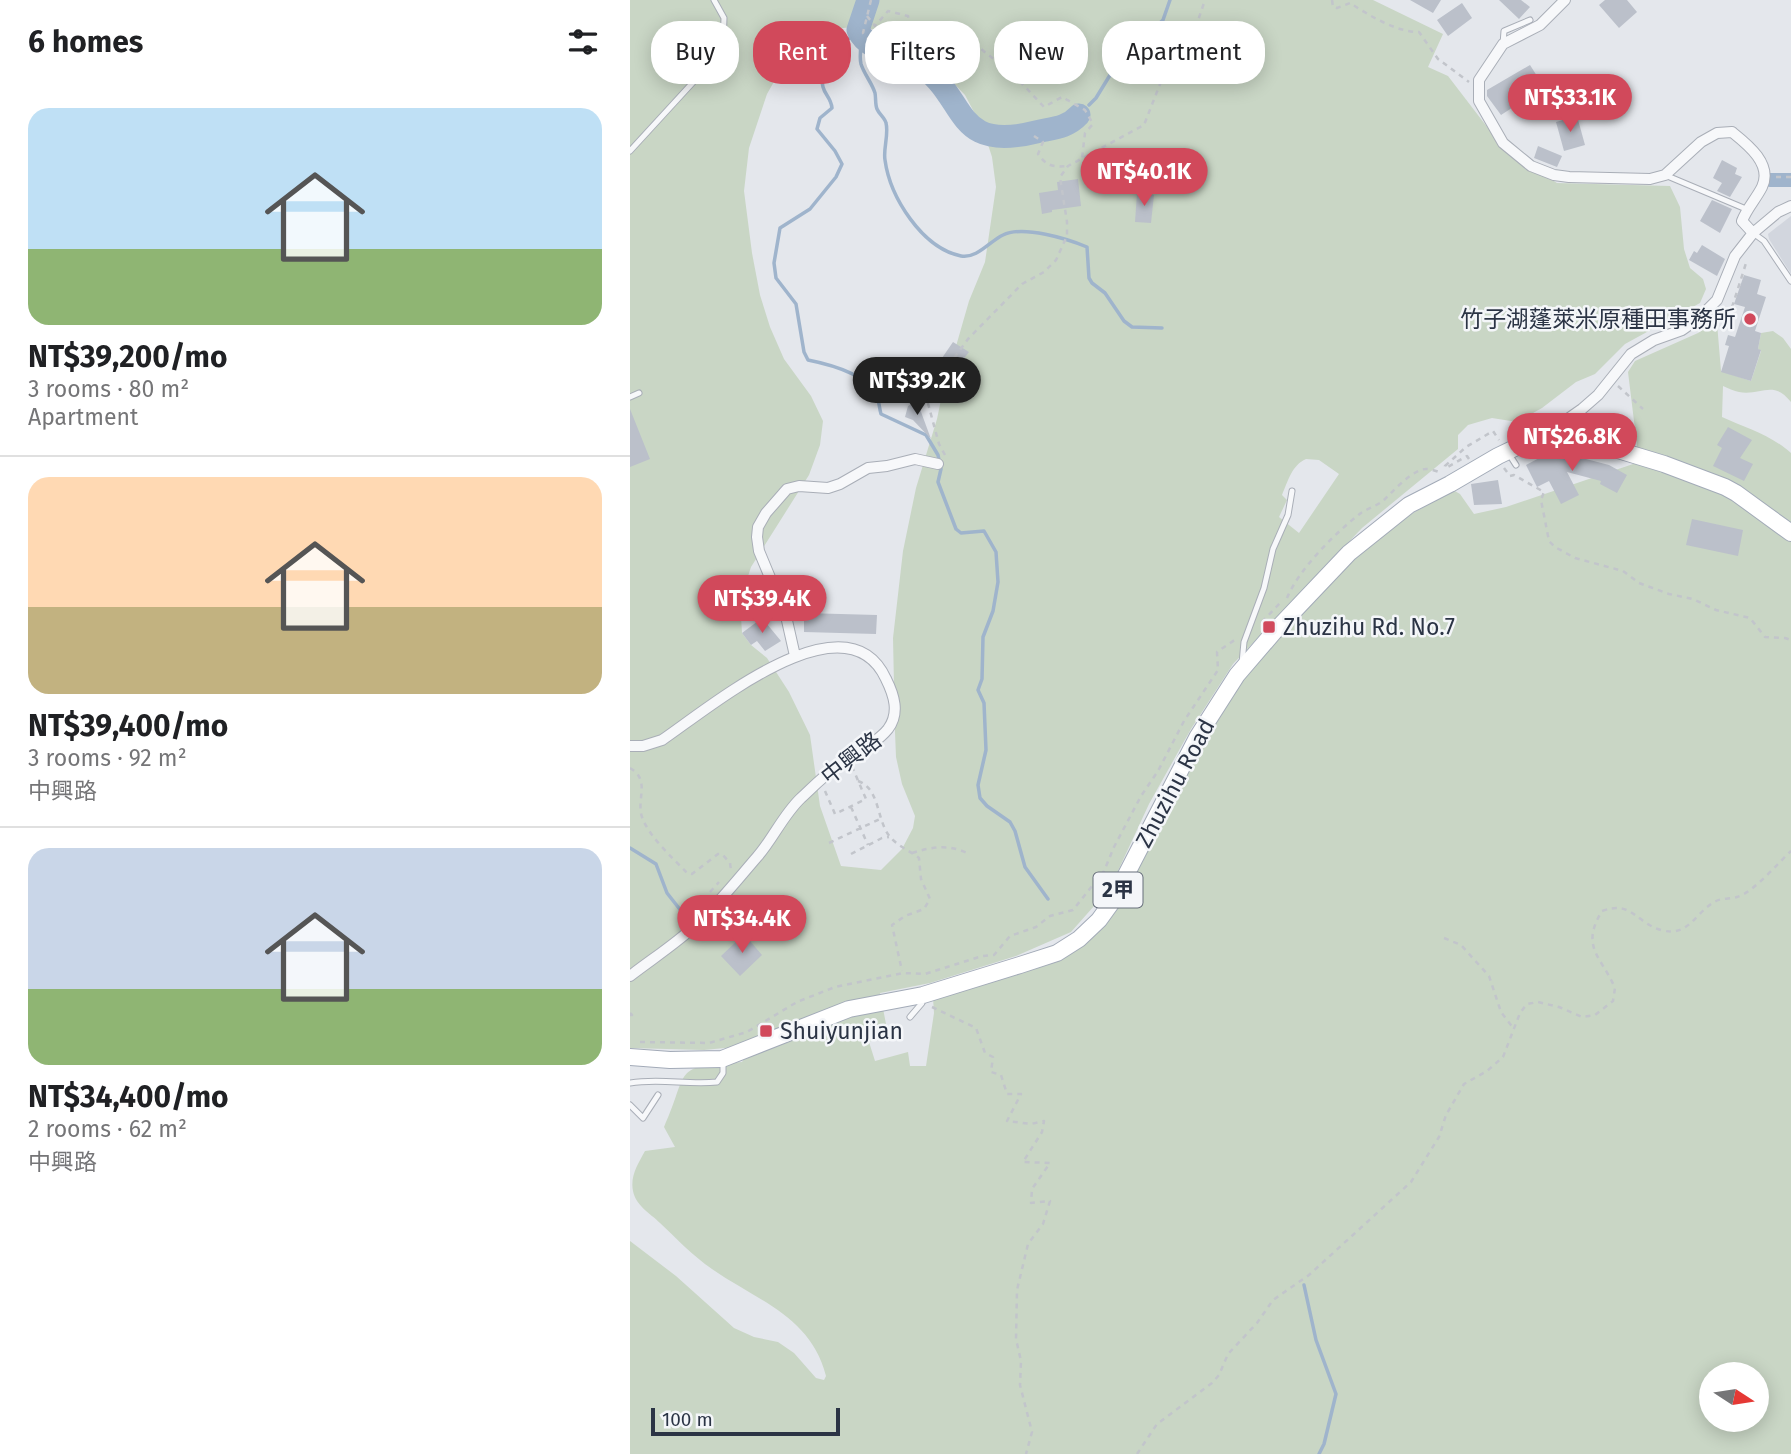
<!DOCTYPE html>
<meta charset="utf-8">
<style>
body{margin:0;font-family:"Fira Sans","Noto Sans TC",sans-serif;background:#f2f2f2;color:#202124;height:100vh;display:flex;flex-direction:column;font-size:26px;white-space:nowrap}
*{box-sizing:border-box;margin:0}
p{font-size:23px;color:#757577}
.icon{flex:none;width:38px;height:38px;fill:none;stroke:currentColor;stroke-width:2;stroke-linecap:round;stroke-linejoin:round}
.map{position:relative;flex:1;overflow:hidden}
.sheet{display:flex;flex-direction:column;background:#fff;width:630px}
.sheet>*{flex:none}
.top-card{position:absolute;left:21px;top:21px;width:665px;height:63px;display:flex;gap:14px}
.needle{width:46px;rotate:102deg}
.tools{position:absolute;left:1069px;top:1362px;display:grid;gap:14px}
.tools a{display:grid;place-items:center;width:70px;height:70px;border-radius:50%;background:#fff;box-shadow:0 4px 18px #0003;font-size:35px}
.scale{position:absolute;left:21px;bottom:18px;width:189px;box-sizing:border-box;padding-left:7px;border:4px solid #2b3445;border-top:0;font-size:19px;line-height:24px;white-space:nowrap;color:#2b3445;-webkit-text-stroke:5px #f4f6f9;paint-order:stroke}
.price{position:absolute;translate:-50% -60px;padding:0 16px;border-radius:24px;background:#d1495b;color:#fff;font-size:23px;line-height:46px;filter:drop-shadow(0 2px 4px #0008)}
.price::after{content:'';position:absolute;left:50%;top:42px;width:21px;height:16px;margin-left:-10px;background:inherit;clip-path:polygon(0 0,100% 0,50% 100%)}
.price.selected{background:#222;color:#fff}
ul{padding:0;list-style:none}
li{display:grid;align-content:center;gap:14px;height:371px;padding:0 28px}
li+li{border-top:2px solid #e0e0e0}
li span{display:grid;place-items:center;height:217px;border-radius:21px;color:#555}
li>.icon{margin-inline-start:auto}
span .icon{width:126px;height:126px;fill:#fffc;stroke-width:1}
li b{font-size:30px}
h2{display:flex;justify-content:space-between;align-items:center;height:84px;padding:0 28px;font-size:30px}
.chip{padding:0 24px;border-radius:28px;background:#fff;box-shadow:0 4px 18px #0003;font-size:24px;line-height:63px}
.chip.selected{background:#d1495b;color:#fff}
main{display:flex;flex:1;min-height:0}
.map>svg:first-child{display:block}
.built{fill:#d2d6de}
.green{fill:#c9d6c5;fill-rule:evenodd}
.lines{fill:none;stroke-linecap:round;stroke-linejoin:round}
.stream{stroke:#9fb4cc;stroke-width:3.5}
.canal{stroke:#9fb4cc;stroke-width:14}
.river{stroke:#9fb4cc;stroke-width:23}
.building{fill:#bbc0ca}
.lane-casing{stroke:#a9aeb7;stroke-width:7}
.street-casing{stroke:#a9aeb7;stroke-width:12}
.primary-casing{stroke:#a3abb8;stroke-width:18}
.path{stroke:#c2c5cb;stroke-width:2.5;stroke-dasharray:5 5;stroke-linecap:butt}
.lane{stroke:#f7f8fa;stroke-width:5}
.street{stroke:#f7f8fa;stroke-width:10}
.primary{stroke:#fff;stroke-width:16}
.poi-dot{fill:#d1495b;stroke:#f4f6f9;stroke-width:2.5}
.labels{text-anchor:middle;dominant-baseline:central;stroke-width:5;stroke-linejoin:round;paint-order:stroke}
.shield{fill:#f4f6f9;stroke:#676e7b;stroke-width:2}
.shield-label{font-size:21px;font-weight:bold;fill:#2b3445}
.poi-label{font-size:23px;fill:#2b3445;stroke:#f4f6f9;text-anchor:start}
.street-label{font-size:23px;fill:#2b3445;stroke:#f4f6f9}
</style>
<main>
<section class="sheet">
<h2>6 homes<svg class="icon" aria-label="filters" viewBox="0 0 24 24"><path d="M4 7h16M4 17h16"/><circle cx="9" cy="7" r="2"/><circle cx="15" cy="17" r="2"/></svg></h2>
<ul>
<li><span style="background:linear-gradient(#bfe0f5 65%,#8fb573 0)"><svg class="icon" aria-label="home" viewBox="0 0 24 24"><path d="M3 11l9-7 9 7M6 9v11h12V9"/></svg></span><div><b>NT$39,200/mo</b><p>3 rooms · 80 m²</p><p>Apartment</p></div></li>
<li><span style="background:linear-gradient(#ffd9b3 60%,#c2b280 0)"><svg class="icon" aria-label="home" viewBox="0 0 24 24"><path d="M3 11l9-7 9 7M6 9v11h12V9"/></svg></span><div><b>NT$39,400/mo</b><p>3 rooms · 92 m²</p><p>中興路</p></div></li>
<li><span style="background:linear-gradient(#c9d6e8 65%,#8fb573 0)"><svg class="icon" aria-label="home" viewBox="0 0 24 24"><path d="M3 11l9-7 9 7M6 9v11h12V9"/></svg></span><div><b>NT$34,400/mo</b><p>2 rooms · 62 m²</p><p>中興路</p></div></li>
</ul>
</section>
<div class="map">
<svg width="1161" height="1454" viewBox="0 0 1161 1454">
<rect width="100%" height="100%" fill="#e4e7ec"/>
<path class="built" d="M1161 216V274L1139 239 1138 234Z"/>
<path class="green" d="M0 0H743L813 34 798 67 818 76 874 149 927 183 1040 186 1050 207 1054 249 1060 268 1073 279 1076 289 1070 303 995 344 965 374 946 382 912 408 887 422 862 418 838 425 828 435V449L732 528 603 664 561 729 519 804 480 888 441 932 386 956 300 983 250 993 256 1024 248 1026 242 1032 244 1040 239 1042 245 1061 278 1052 280 1066H296L304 1013 303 998 443 952 611 681 705 576 766 523 823 490 830 494 844 514 876 507 1009 462 998 372 1005 361 1068 333 1084 323H1087L1091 371 1121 381 1131 351 1128 349 1131 333 1143 331 1153 338 1161 349V402C1143 379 1131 396 1109 392 1104 391 1098 388 1093 386L1092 417C1116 428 1141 435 1161 453V1454H0V1241L46 1276 104 1328 124 1337 148 1342 164 1353 186 1378 194 1380 196 1376C181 1316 126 1300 82 1269 63 1256 47 1239 30 1223 20 1213 6 1206 3 1191 0 1176 8 1164 15 1151L45 1147 34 1127C60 1070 40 1066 112 1062L119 1052 105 1047 74 1050 0 1048ZM222 27 248 30 278 46 307 66 335 95 353 129 362 157 366 187 355 262 339 301 312 395 307 419 286 488 273 551 263 638 265 732 266 757 272 784 285 816 283 828 272 849 251 870 211 866 190 806 180 735 159 692 137 658 121 645 112 633 110 601 121 567 179 475 190 445 193 421 181 396 154 359 140 327 130 295 122 253 114 191 119 148 137 94 158 57 176 41 196 30ZM676 459 689 460 709 474 669 533 649 517 657 500 652 495C658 481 662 465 676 459ZM1082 1374H1127V1419H1082Z"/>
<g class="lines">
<path class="stream" d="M230 34 207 43C199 55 189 71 193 87 195 95 201 98 202 108L190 118 187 129 205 151 212 164 206 177 180 209 150 228 144 263 146 278 166 304 174 352 178 360C198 364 232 373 245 392 249 397 249 408 251 414L296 435 308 455 311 469 308 482 326 529 331 533 354 531 366 552 368 582 363 611 353 637 352 679 348 690 354 703 356 750 348 785 350 798 357 806 380 822 385 831 395 867 418 899
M232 38C231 46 229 56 231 64 234 74 242 83 245 93 246 98 245 104 247 109 249 114 255 118 256 123 259 134 253 149 255 160 260 197 292 248 331 256 347 259 360 241 373 235 393 225 438 239 457 247L459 278 462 283 475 293 494 321 502 327 532 328
M459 105 466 98 488 62 533 20 540 0
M0 848 26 864 37 893 59 921
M674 1285 686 1340 706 1394 694 1444 689 1454"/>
<path class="canal" d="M1140 180H1161"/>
<path class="river" d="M238 0 228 30C238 52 265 51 283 61 340 92 318 154 406 132 423 128 437 128 449 115"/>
</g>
<path class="building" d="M780 0H811L803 13Z
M869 0H891L900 7 889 19Z
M975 0H997L1007 12 989 28 969 5Z
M832 3 842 18 818 36 807 20Z
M900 65 914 87 871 115 857 96V90Z
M947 116 955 145 934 151 926 122Z
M908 146 932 156 927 167 904 158Z
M1092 160 1107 168 1105 174 1112 177 1100 197 1087 191 1092 183 1083 178Z
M448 179 451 206 422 210V212L412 214 409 193 428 190 427 182Z
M507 193 524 195 521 223 505 222Z
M1082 200 1102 209 1090 233 1070 221Z
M1072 245 1095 259 1087 276 1059 260 1064 251 1067 253Z
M1114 275 1131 280 1127 294 1136 297 1125 331 1131 333 1128 349 1131 350 1121 381 1091 372 1099 346 1095 345 1098 335 1105 337 1115 307 1104 304Z
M323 342 339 352 326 369 312 358Z
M287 401 301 439 283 420 275 417 278 406Z
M0 409 20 459 0 467Z
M1098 427 1122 440 1110 458 1123 464 1114 481 1083 466 1092 448 1087 445Z
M930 447 933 453 979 465 997 475 987 493 970 484 971 481 937 472 949 495 931 504 919 481 907 487 896 465Z
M868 480 872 504 844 505 841 484Z
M1062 519 1113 530 1108 556 1056 545Z
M174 613 247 615 246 634 174 632Z
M132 618 151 641 135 651 127 641 121 645 112 633Z
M114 934 132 955 110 976 91 956Z"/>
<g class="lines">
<g class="lane-casing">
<path id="lane" d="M873 44 874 31 900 20
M0 151 78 66 93 44 94 18 84 0
M1035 175 1116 209
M1123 233 1134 241 1161 281
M0 397 9 393
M879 454 886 465
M612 663 614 642 634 588 643 549 658 515 662 491
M280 1017 292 1003V998
M0 1083C29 1078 58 1085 87 1082L93 1073V1062
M0 1105 13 1118 28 1095"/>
</g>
<g class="street-casing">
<path id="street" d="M935 0 910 25 873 44 849 80V101L873 143 901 166 924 175 939 177 1020 179 1035 175 1071 142 1087 133 1102 132C1117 144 1143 164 1132 187 1126 199 1117 208 1112 221L1123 233
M922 430 952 409 968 395 1001 354 1024 340 1052 330 1069 318 1087 300 1105 256 1123 233 1148 212 1161 206
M165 656 156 616 129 551 127 537 128 527 136 513 157 489 169 486 198 488 210 484 238 468 257 466 285 459 308 464
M0 746H13L32 740C78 709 216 592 256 679 264 695 270 713 258 729 246 744 219 758 203 770 192 777 181 789 171 798 153 815 143 839 127 857 108 879 88 904 67 924 47 943 22 959 0 976"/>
</g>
<g class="primary-casing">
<path id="primary" d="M0 1057 40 1060 92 1059 219 1009 293 995 390 965 427 953 449 939 469 920 482 902 568 736 607 675 644 632 719 553 779 505 820 484 868 456 922 430 1034 464 1095 487 1106 493 1161 533"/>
</g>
<path class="path" d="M241 0 233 33 242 42
M702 0 703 7 707 8 720 3C740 16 766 32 789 32L808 59 839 82
M237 16 245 26 258 11 278 16 282 36 297 47 341 41 385 76 414 107 432 97 455 110 463 124 455 133 452 158
M404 136 413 142 408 154C417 167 424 167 438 166
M1146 177H1161
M1084 320 1097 323 1117 260
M988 386 1013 409
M912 454 928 447
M315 455 309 444 296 396 338 339 392 284 414 272 426 260 437 236V222L430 177 438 166 514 125 532 79 558 50 575 0
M839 459 837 456 816 468 815 466 836 447 863 431 869 440
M874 468 880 476 884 475 914 492 911 500 919 541 925 547 945 558 993 571 1009 583 1039 594 1063 599 1086 610 1120 618 1135 637 1155 638 1161 640
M657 598C669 569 706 532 731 513 738 508 747 506 754 500 763 491 783 469 796 469 801 469 807 471 811 473
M632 622 651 602
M0 768C21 780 6 799 12 817 19 837 43 858 57 873L62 874 88 854H92L100 863 101 870
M228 781C251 789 246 822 261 838 268 846 280 851 289 858L291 879 300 899 294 909 275 916 262 925 272 971
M195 791 205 814 236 799 223 769
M221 807 238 845
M199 843 252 818
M282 853C301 847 318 844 337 853
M221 854 252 838 259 837
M80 892 89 882
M814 938 831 945 859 976 871 1012 884 1029
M302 1007 346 1028 355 1053 363 1057 361 1072 371 1075 377 1094H391L377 1121 401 1124 414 1121 412 1132 393 1162 420 1163 402 1189 401 1203 420 1201 413 1224 398 1244 387 1290 386 1339 391 1361 390 1385 402 1432 396 1454
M0 1013 2 1015H0
M10 1042 79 1043 117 1032 167 1002 205 987 273 973 295 974 352 956 364 955 380 936 406 927 420 916 443 910 474 871 484 847 511 796 528 771 554 721 588 670 587 652 606 639
M507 1454 527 1424 582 1383 589 1375 598 1354 627 1323 643 1300 679 1275 781 1182 809 1137 816 1115 834 1084 857 1071 873 1057 890 1013 897 1004 908 1002 929 1007 952 1017 965 1015 983 1001 985 988C971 956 950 947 972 911 1002 900 1006 923 1031 930 1059 938 1065 912 1086 901 1092 898 1101 899 1107 897 1124 892 1148 863 1161 851"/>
<use href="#lane" class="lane"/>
<use href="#street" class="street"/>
<use href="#primary" class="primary"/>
</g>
<g class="poi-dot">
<circle cx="1120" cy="319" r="7"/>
<rect x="632" y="620" width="14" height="14" rx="3.5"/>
<rect x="129" y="1024" width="14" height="14" rx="3.5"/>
</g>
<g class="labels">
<rect class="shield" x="463.5" y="872.5" width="49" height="35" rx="5"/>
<g class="shield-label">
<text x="488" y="890">2甲</text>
</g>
<g class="poi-label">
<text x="1106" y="319" text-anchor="end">竹子湖蓬萊米原種田事務所</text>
<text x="653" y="627">Zhuzihu Rd. No.7</text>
<text x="150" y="1031">Shuiyunjian</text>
</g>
<g class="street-label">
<text transform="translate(221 758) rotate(-38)">中興路</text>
<text transform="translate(545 783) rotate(-62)">Zhuzihu Road</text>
</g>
</g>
</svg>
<div class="tools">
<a><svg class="needle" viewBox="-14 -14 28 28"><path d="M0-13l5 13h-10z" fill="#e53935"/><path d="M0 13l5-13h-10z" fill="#757577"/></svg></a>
</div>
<div class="scale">100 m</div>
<b class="price" style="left:940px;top:134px">NT$33.1K</b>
<b class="price" style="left:514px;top:208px">NT$40.1K</b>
<b class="price selected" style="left:287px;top:417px">NT$39.2K</b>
<b class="price" style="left:942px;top:473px">NT$26.8K</b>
<b class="price" style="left:132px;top:635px">NT$39.4K</b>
<b class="price" style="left:112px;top:955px">NT$34.4K</b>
<div class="top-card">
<a class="chip">Buy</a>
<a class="chip selected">Rent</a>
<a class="chip">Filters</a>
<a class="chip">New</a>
<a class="chip">Apartment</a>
</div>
</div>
</main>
